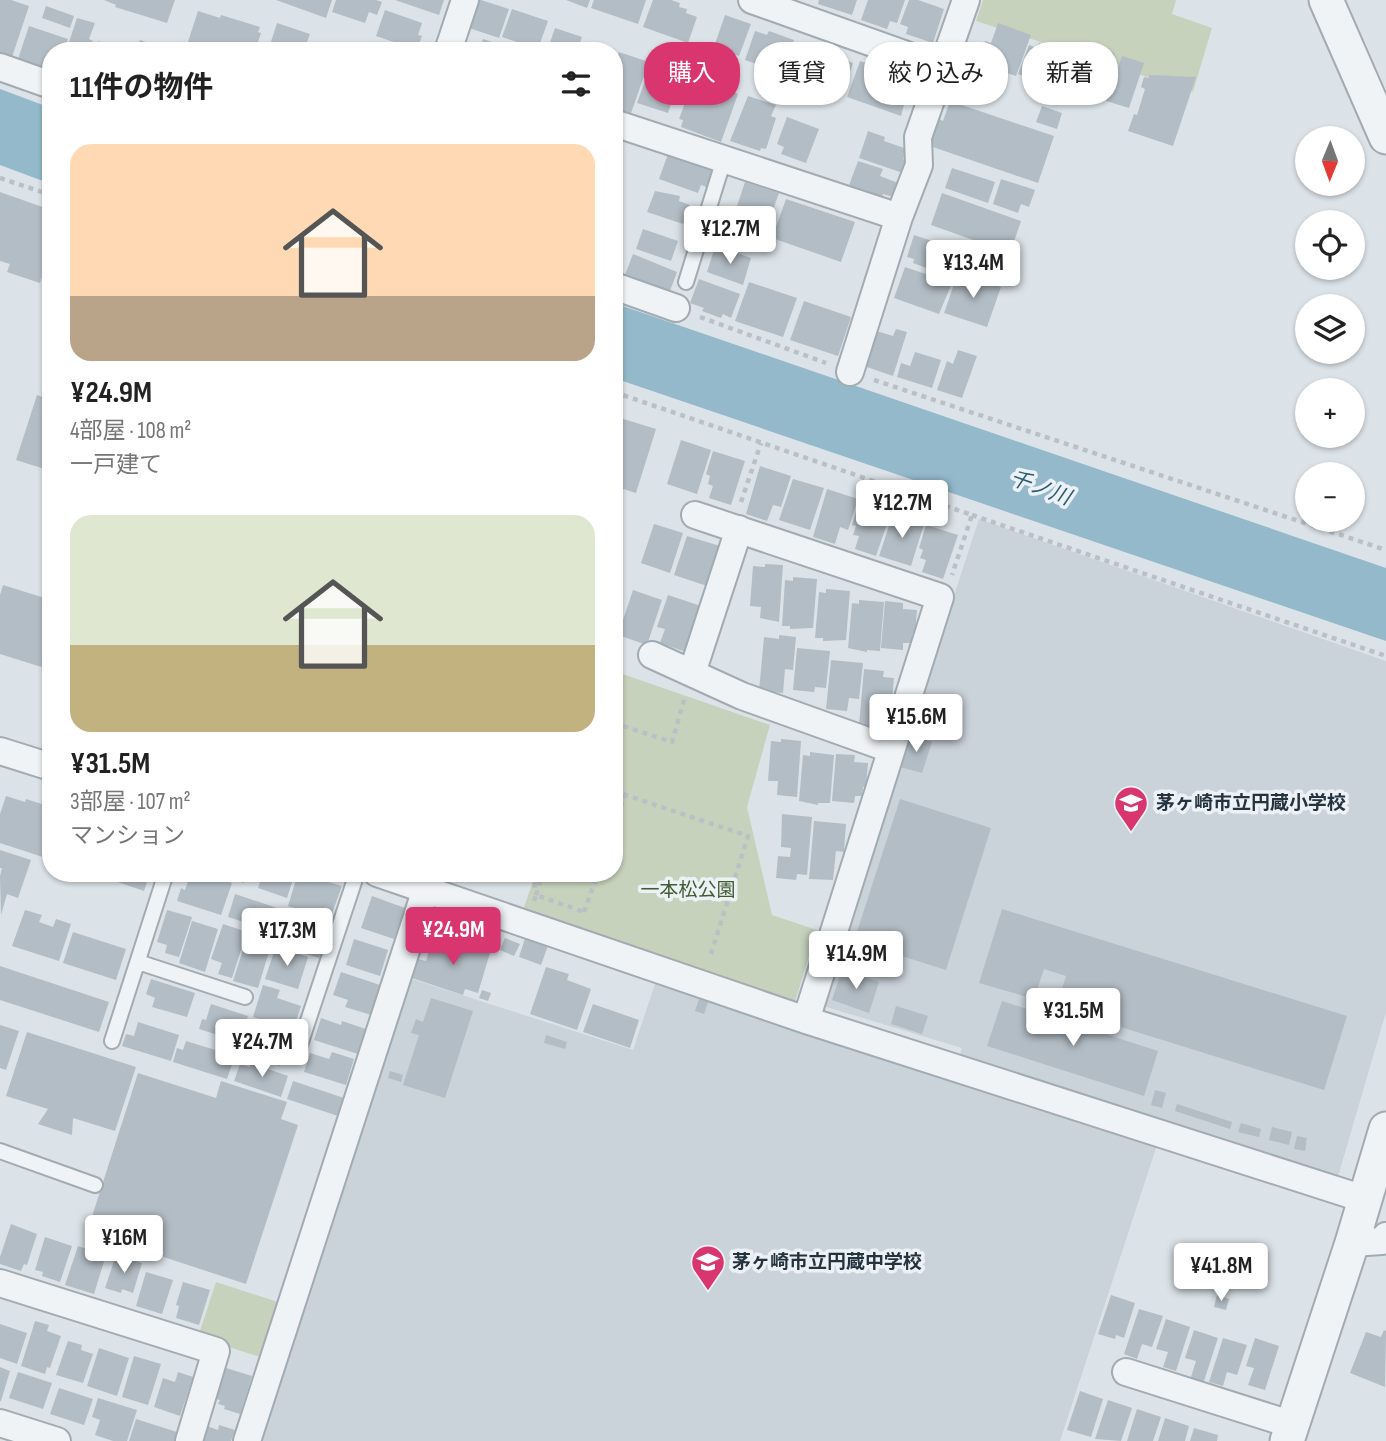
<!DOCTYPE html>
<html lang="ja">
<meta charset="utf-8">
<style>
body{margin:0;font-family:"Sofia Sans Condensed","Noto Sans JP",sans-serif;background:#f6f6f6;color:#222;height:100vh;display:flex;flex-direction:column;font-size:26px;white-space:nowrap}
*{box-sizing:border-box;margin:0}
p{font-size:23px;color:#767676}
.icon{flex:none;width:38px;height:38px;fill:none;stroke:currentColor;stroke-width:2;stroke-linecap:round;stroke-linejoin:round}
.map{position:relative;flex:1;overflow:hidden}
.panel{position:absolute;left:42px;top:42px;width:581px;height:840px;display:flex;flex-direction:column;background:#fff;border-radius:28px;box-shadow:0 2px 5px #0004}
.panel>*{flex:none}
.top-card{position:absolute;left:644px;top:42px;width:637px;height:63px;display:flex;gap:14px}
.needle{width:46px;rotate:181deg}
.controls{position:absolute;left:1295px;top:126px;display:grid;gap:14px}
.controls a{display:grid;place-items:center;width:70px;height:70px;border-radius:50%;background:#fff;box-shadow:0 2px 5px #0004;font-size:35px}
.price{position:absolute;translate:-50% -60px;padding:0 16px;border-radius:7px;background:#fff;color:#222;font-size:23px;line-height:46px;filter:drop-shadow(0 2px 4px #0008)}
.price::after{content:'';position:absolute;left:50%;top:42px;width:21px;height:16px;margin-left:-10px;background:inherit;clip-path:polygon(0 0,100% 0,50% 100%)}
.price.selected{background:#d9356e;color:#fff}
ul{padding:0;list-style:none}
li{display:grid;align-content:center;gap:14px;height:371px;padding:0 28px}
li span{display:grid;place-items:center;height:217px;border-radius:21px;color:#555}
li>.icon{margin-inline-start:auto}
span .icon{width:126px;height:126px;fill:#fffc;stroke-width:1}
li b{font-size:30px}
h2{display:flex;justify-content:space-between;align-items:center;height:84px;padding:0 28px;font-size:30px}
.pill{padding:0 24px;border-radius:28px;background:#fff;box-shadow:0 2px 5px #0004;font-size:24px;line-height:63px}
.pill.selected{background:#d9356e;color:#fff}
.map>svg:first-child{display:block}
.built{fill:#cad2da}
.green{fill:#c6d2bc}
.water{fill:#93b9cb}
.building{fill:#b3bdc5}
.lines{fill:none;stroke-linecap:round;stroke-linejoin:round}
.service-casing{stroke:#a1abb2;stroke-width:18}
.minor-casing{stroke:#a1abb2;stroke-width:30}
.tertiary-casing{stroke:#a1abb2;stroke-width:37}
.path{stroke:#bac1c6;stroke-width:4.5;stroke-dasharray:5 5;stroke-linecap:butt}
.service{stroke:#eff3f6;stroke-width:14}
.minor{stroke:#eff3f6;stroke-width:26}
.tertiary{stroke:#eff3f6;stroke-width:33}
.labels{text-anchor:middle;dominant-baseline:central;stroke-width:7;stroke-linejoin:round;paint-order:stroke}
.poi-label{font-size:19px;font-weight:bold;fill:#25333f;stroke:#ebf1f5;text-anchor:start}
.park-label{font-size:19px;fill:#415c31;stroke:#ebf1f5}
.water-label{font-size:21px;font-style:italic;fill:#2c5b76;stroke:#ebf1f5}
</style>
<div class="map">
<svg width="1386" height="1441" viewBox="0 0 1386 1441">
<rect width="100%" height="100%" fill="#dce3e8"/>
<path class="built" d="M979 519 1386 661V1012L1337 1180 959 1058 962 1048 820 1005Z
M412 979 633 1050 656 981 1158 1142 1060 1441H256Z"/>
<path class="green" d="M983 0H1176L1172 14 1212 28 1193 92 976 21Z
M614 671 770 725 747 807 772 915 817 930 793 1008 522 913 536 873H614Z
M216 1282 278 1302 260 1357 198 1337Z"/>
<path class="water" d="M0 89 51 108V184L0 165Z
M614 303 1386 568V641L614 378Z"/>
<path class="building" d="M0 0H11L29 6 10 63 0 60Z
M104 0H175L167 23 115 7 116 5Z
M276 0H332L326 18Z
M336 0H376L382 2 377 15 369 12 365 23 332 12Z
M395 0H444L439 15Z
M471 0H481L509 9 499 38 460 25Z
M566 0H590L587 8Z
M594 0H646L638 24 591 8Z
M653 0H671L680 3 679 7 687 9 686 13 697 17 688 43 643 27Z
M819 0H857L852 15 818 4Z
M868 0H905L897 23 890 21 887 29 861 20Z
M909 0H918L944 9 933 43 906 34 908 27 900 24Z
M46 6 74 16 70 28 42 18Z
M512 9 548 21 538 49 502 37Z
M385 10 422 23 418 35 422 36 417 50 376 36Z
M198 11 220 18 221 15 260 27 258 32 261 33 255 51H185Z
M725 15 751 24 739 56 714 47Z
M77 18 95 23 89 39 93 41 89 51H66Z
M277 23 310 34 306 45 311 47 309 51H268Z
M998 23 1031 35 1016 76 978 63 985 41 991 43Z
M29 26 68 39 64 51H51V80L15 68Z
M555 28 582 37 577 51H547Z
M755 31 767 35 769 31 794 40 782 73 745 60Z
M483 39 507 47 508 43 519 47 517 51H479Z
M140 40 170 50V51H136Z
M98 41 126 50V51H95Z
M1039 43 1080 57 1069 91 1018 74 1029 45 1037 48Z
M1089 44 1115 53 1105 83 1079 74Z
M817 50 853 63 842 96 805 83Z
M619 52 649 62 631 113 614 108V67Z
M1122 56 1144 63 1129 108 1106 101Z
M652 61 682 72 668 113 637 103Z
M860 61 911 78 901 116 847 97Z
M1149 75 1196 77 1173 146 1128 131 1134 114 1137 115 1145 89 1141 87 1144 77 1149 78Z
M697 79 738 94 721 142 681 127 683 120 679 119 685 103 689 105Z
M748 96 776 105 771 116 776 118 766 149 761 148 760 151 730 141Z
M950 101 1054 136 1038 183 930 146 939 119 943 121Z
M1042 106 1062 113 1057 129 1036 122Z
M787 117 819 129 806 163 781 154 784 147 777 144Z
M868 131 885 137 884 141 907 149 903 159 907 161 903 173 859 158Z
M668 154 715 170 709 188 701 185 698 193 659 179Z
M858 161 883 169 880 176 898 183 893 197 883 194 881 199 848 188Z
M952 168 995 182 988 203 945 188Z
M1001 179 1035 190 1029 207 1021 204 1018 213 993 204Z
M745 182 779 193 770 218 737 206Z
M655 191 680 196 679 201 690 205 683 224 647 212Z
M0 192 51 210V262L46 276 43 274 40 283 7 272 10 264 0 261Z
M942 193 1021 221 1010 253 931 225Z
M786 199 855 222 841 262 772 238Z
M723 214 766 228 758 251 715 236Z
M643 229 678 241 671 261 636 249Z
M914 235 953 248 946 270 931 265 929 269 913 263 914 259 907 257Z
M714 250 728 254 729 250 751 258 743 285 707 272Z
M633 254 677 272 667 299 622 283Z
M905 267 952 283 939 314 894 298Z
M958 273 1001 287 987 327 944 313Z
M699 279 740 294 731 318 723 314 721 318 702 311 704 308 690 303Z
M749 282 797 298 783 337 735 321Z
M804 301 851 317 838 356 790 340Z
M896 329 907 332 893 376 861 365 873 330 893 336Z
M958 350 977 356 962 398 937 390 947 361 953 364Z
M915 352 941 360 932 388 897 377 901 363 910 366Z
M37 395 51 400V471L16 460Z
M614 416 656 429 636 493 614 486Z
M681 440 711 450 697 494 667 484Z
M713 451 745 461 731 505 709 498 713 486 708 484 710 476 706 474Z
M760 466 791 476 781 507 773 505 767 521 746 514Z
M793 479 824 488 810 530 779 520Z
M827 489 858 499 848 530 840 527 835 544 813 537Z
M859 502 891 512 876 556 855 549 859 536 853 535 856 526 852 525Z
M893 514 924 524 911 566 879 556Z
M654 524 683 533 670 573 641 563Z
M926 525 958 535 943 579 922 572 926 560 920 558 923 550 919 548Z
M687 536 720 546 707 586 674 575Z
M765 564 783 565 779 622 760 618 761 607 750 606 753 566 765 567Z
M793 577 817 579 813 628 790 629V626H782L785 580 793 581Z
M3 585 51 600V670L0 654V595Z
M826 589 850 591 846 640 823 641V638H815L819 592 826 593Z
M633 590 662 600 647 645 618 635Z
M668 595 701 606 686 652 660 643 665 629 657 627Z
M859 600 884 602 880 651 867 650V652L848 648 852 603 859 604Z
M885 601 903 603V609L917 610 915 634H912V643H903V650L881 648Z
M779 635 796 637 793 670 785 669 783 693 759 691 764 637 779 639Z
M797 648 830 651 826 688 815 687 814 692 793 690Z
M831 660 863 663 859 699 849 698 847 711 826 709Z
M864 669 884 671 883 677 894 678 892 699 883 698 881 727 859 725Z
M933 702 953 708 944 738 924 732Z
M911 735 932 742 922 773 900 767Z
M781 739 801 741 797 797 777 795 778 781H768L771 741 781 742Z
M810 752 834 755 830 803H818V805L799 801 803 755 810 756Z
M836 754 855 755 854 762 868 763 866 787H863L862 796H855L854 803 832 801Z
M6 796 25 802 26 799 51 807 49 859 0 843V814Z
M900 799 991 828 946 970 854 941Z
M782 814 812 817 807 875 797 874 796 880 776 878 778 856 790 857 791 848 781 847Z
M814 821 846 824 844 852 836 851 833 880 809 879Z
M0 850 31 860 18 898 7 894 1 915 0 876 2 868H0Z
M91 873H150L144 891Z
M191 873H203L232 883 221 915 177 901 181 888 185 890Z
M216 873H247L244 883Z
M263 873H295L287 898 258 888Z
M298 873 342 886 330 919 288 906Z
M235 894 283 910 276 932 228 917Z
M372 896 405 908 394 939 361 928Z
M1002 909 1347 1016 1324 1090 1056 1007 1066 976 1044 969 1034 999 979 983Z
M25 910 42 915 39 922 53 927 56 919 71 924 59 961 12 946Z
M167 910 192 917 179 957 165 953 167 945 157 942Z
M284 916 328 930 319 958 275 944Z
M192 921 218 929 205 972 179 963Z
M223 924 247 932 232 978 218 974 222 963 211 959Z
M73 932 126 949 116 980 63 963Z
M527 932 550 940 541 965 519 957Z
M247 937 271 945 258 988 233 981Z
M442 938 490 953 478 993 465 989 463 995 412 978 418 959 426 961 431 944 440 946Z
M505 938 520 944 514 956 500 950Z
M354 939 388 950 380 976 346 965Z
M276 946 308 957 298 989 265 979Z
M0 966 109 1002 99 1032 0 1000Z
M546 967 569 974 567 980 591 989 577 1030 530 1014Z
M842 970 879 982 869 1013 832 1000Z
M341 972 380 985 371 1015 345 1007 348 1000 333 995Z
M151 979 195 993 187 1017 152 1007 155 998 146 994Z
M263 985 280 990 277 998 301 1006 293 1030 253 1017Z
M482 990 491 993 488 1001 479 998Z
M431 998 473 1011 445 1098 403 1085 419 1035 411 1033 416 1019 423 1022Z
M699 999 708 1002 704 1014 695 1011Z
M1002 1001 1158 1051 1144 1096 987 1046Z
M211 1004 248 1016 240 1042 199 1029 202 1019 206 1020Z
M593 1004 639 1020 630 1048 583 1032Z
M896 1006 928 1016 922 1034 891 1024Z
M321 1018 341 1025 342 1021 366 1029 358 1054 314 1040Z
M138 1022 179 1035 171 1061 122 1046 126 1034 134 1036Z
M249 1024 275 1032 272 1040 287 1045 280 1066 240 1053Z
M0 1025 19 1031 6 1070 0 1068Z
M27 1032 136 1067 115 1131 73 1118 72 1135 38 1124 48 1109 6 1096Z
M546 1035 567 1042 565 1049 544 1043Z
M186 1041 235 1056 227 1079 173 1062 177 1048 183 1050Z
M332 1052 354 1059 346 1085 304 1072 310 1053 329 1059Z
M251 1063 288 1076 281 1097 234 1081 240 1064 250 1067Z
M390 1071 403 1075 401 1082 388 1078Z
M138 1073 216 1098 221 1081 287 1102 281 1119 298 1125 246 1284 87 1232Z
M293 1081 344 1098 338 1116 287 1099Z
M1155 1090 1166 1093 1162 1108 1151 1105Z
M1177 1104 1232 1122 1230 1129 1175 1111Z
M1241 1123 1261 1129 1259 1137 1238 1132Z
M1272 1127 1292 1132 1289 1145 1269 1140Z
M1297 1136 1307 1138 1305 1151 1294 1149Z
M11 1224 37 1234 27 1265 24 1264 21 1271 0 1264V1257Z
M45 1237 72 1246 60 1282 42 1276 43 1272 35 1270Z
M78 1246 106 1255 94 1294 65 1285Z
M116 1255 142 1263 133 1293 122 1289 121 1293 105 1288Z
M146 1272 173 1280 162 1314 136 1306Z
M183 1282 210 1290 199 1325 176 1318 179 1306 176 1305Z
M1111 1295 1135 1303 1124 1338 1116 1335 1115 1339 1098 1334Z
M1217 1295 1229 1299 1226 1310 1214 1307Z
M1139 1309 1163 1316 1152 1347 1142 1344 1137 1359 1124 1354Z
M1166 1319 1190 1327 1176 1371 1163 1367 1168 1352 1156 1349Z
M35 1321 49 1325 47 1331 61 1336 50 1368 47 1367 45 1374 21 1366Z
M0 1324 27 1333 17 1364 0 1358Z
M1194 1330 1218 1338 1203 1384 1190 1380 1196 1361 1185 1358Z
M1384 1330 1386 1331 1385 1387 1350 1373 1366 1332 1381 1337Z
M1223 1338 1247 1345 1237 1375 1227 1372 1223 1386 1209 1382Z
M1255 1338 1279 1346 1265 1390 1248 1385 1254 1368 1246 1366Z
M68 1341 82 1345 81 1350 93 1354 83 1383 56 1375Z
M99 1348 129 1358 117 1396 87 1386Z
M134 1356 161 1364 148 1405 122 1397Z
M0 1367 10 1371 1 1401H0Z
M226 1368 252 1376 240 1414 224 1409 225 1406 218 1404 220 1400 216 1399Z
M18 1372 52 1383 43 1409 9 1398Z
M178 1372 193 1377 180 1416 154 1407 163 1378 175 1382Z
M59 1388 93 1399 84 1425 50 1414Z
M1080 1391 1103 1399 1091 1437 1067 1430Z
M98 1398 137 1410 127 1441H113L95 1435 100 1420 92 1417Z
M1108 1400 1132 1408 1121 1441 1095 1439Z
M1137 1409 1161 1417 1153 1441H1127Z
M1165 1418 1189 1426 1185 1441H1158Z
M136 1419 177 1432 174 1441H129Z
M219 1425 235 1430 231 1441H202L207 1426 218 1430Z
M1194 1428 1218 1435 1217 1441H1190Z"/>
<g class="lines">
<g class="service-casing">
<path id="service" d="M686 282 724 159
M138 962 245 997
M112 1041 166 873
M300 1045 357 873
M0 1151 95 1185"/>
</g>
<g class="minor-casing">
<path id="minor" d="M752 0 943 68
M448 51 465 0
M0 67 51 85
M614 123 899 217
M614 286 676 308
M850 372 899 217 919 165 918 137 966 0
M695 515 940 597 806 1020
M652 655 742 696 890 749
M692 673 739 529
M0 751 51 767
M377 873 806 1020 1364 1199
M1352 1243 1382 1241 1386 1236
M0 1283 216 1351 189 1441
M1126 1372 1293 1425
M0 1423 57 1441
M247 1441 426 889"/>
</g>
<g class="tertiary-casing">
<path id="tertiary" d="M1326 0 1386 137
M1287 1441 1352 1243 1386 1129"/>
</g>
<path class="path" d="M0 178 51 195
M700 317 826 363
M874 380 1386 550
M614 392 972 515 952 575
M741 502 761 443
M972 515 1386 656
M614 723 672 742 685 697
M614 791 748 836 710 957
M614 826 625 795
M533 873 536 894
M536 895 543 873
M534 901 536 895 584 912
M584 912 598 873"/>
<use href="#service" class="service"/>
<use href="#minor" class="minor"/>
<use href="#tertiary" class="tertiary"/>
</g>
<defs>
<g id="school-pin" transform="scale(1.75)"><path d="M0 17L-7.5 6A9.5 9.5 0 1 1 7.5 6Z" fill="#d9356e" stroke="#ebf1f5"/><path d="M0-5L7-2L0 1L-7-2ZM-4 1L0 2.5L4 1V4Q0 6-4 4Z" fill="#fff"/></g>
</defs>
<g fill-rule="evenodd">
<use href="#school-pin" x="1131" y="803"/>
<use href="#school-pin" x="708" y="1262"/>
</g>
<g class="labels">
<g class="poi-label">
<text x="1156" y="803">茅ヶ崎市立円蔵小学校</text>
<text x="732" y="1262">茅ヶ崎市立円蔵中学校</text>
</g>
<g class="park-label">
<text x="688" y="890">一本松公園</text>
</g>
<g class="water-label">
<text transform="translate(1040 488) rotate(20)">千ノ川</text>
</g>
</g>
</svg>
<div class="controls">
<a><svg class="needle" viewBox="-14 -14 28 28"><path d="M0-13l5 13h-10z" fill="#e53935"/><path d="M0 13l5-13h-10z" fill="#767676"/></svg></a>
<a><svg class="icon" aria-label="locate" viewBox="0 0 24 24"><circle cx="12" cy="12" r="6"/><path d="M12 2v4M12 18v4M2 12h4M18 12h4"/></svg></a>
<a><svg class="icon" aria-label="layers" viewBox="0 0 24 24"><path d="M12 4l9 5-9 5-9-5zM3 14l9 5 9-5"/></svg></a>
<a>+</a>
<a>−</a>
</div>
<b class="price" style="left:730px;top:266px">¥12.7M</b>
<b class="price" style="left:973px;top:300px">¥13.4M</b>
<b class="price" style="left:902px;top:540px">¥12.7M</b>
<b class="price" style="left:916px;top:754px">¥15.6M</b>
<b class="price selected" style="left:453px;top:967px">¥24.9M</b>
<b class="price" style="left:287px;top:968px">¥17.3M</b>
<b class="price" style="left:856px;top:991px">¥14.9M</b>
<b class="price" style="left:1073px;top:1048px">¥31.5M</b>
<b class="price" style="left:262px;top:1079px">¥24.7M</b>
<b class="price" style="left:124px;top:1275px">¥16M</b>
<b class="price" style="left:1221px;top:1303px">¥41.8M</b>
<div class="top-card">
<a class="pill selected">購入</a>
<a class="pill">賃貸</a>
<a class="pill">絞り込み</a>
<a class="pill">新着</a>
</div>
<section class="panel">
<h2>11件の物件<svg class="icon" aria-label="filters" viewBox="0 0 24 24"><path d="M4 7h16M4 17h16"/><circle cx="9" cy="7" r="2"/><circle cx="15" cy="17" r="2"/></svg></h2>
<ul>
<li><span style="background:linear-gradient(#ffd9b3 70%,#b9a48a 0)"><svg class="icon" aria-label="home" viewBox="0 0 24 24"><path d="M3 11l9-7 9 7M6 9v11h12V9"/></svg></span><div><b>¥24.9M</b><p>4部屋 · 108 m²</p><p>一戸建て</p></div></li>
<li><span style="background:linear-gradient(#dfe7d0 60%,#c2b280 0)"><svg class="icon" aria-label="home" viewBox="0 0 24 24"><path d="M3 11l9-7 9 7M6 9v11h12V9"/></svg></span><div><b>¥31.5M</b><p>3部屋 · 107 m²</p><p>マンション</p></div></li>
</ul>
</section>
</div>
